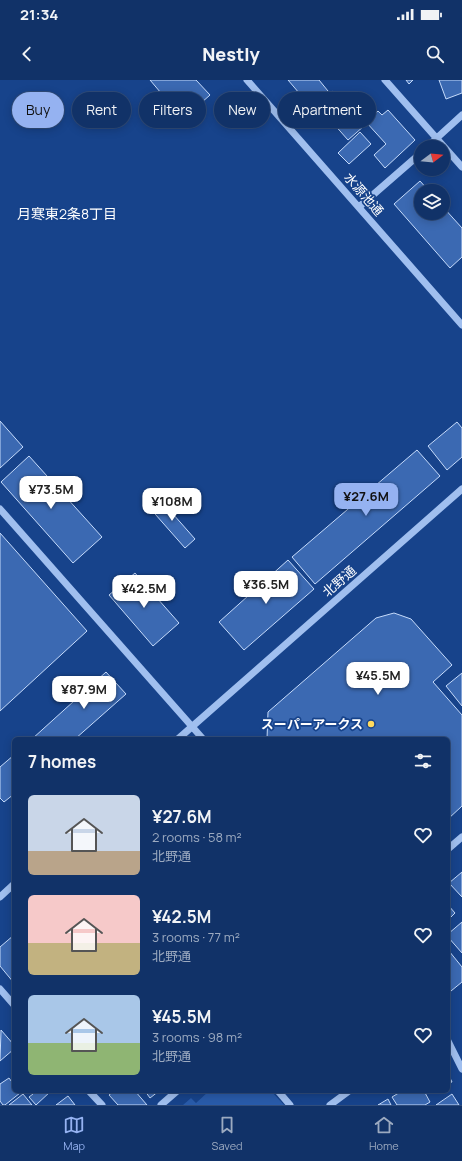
<!DOCTYPE html>
<meta charset="utf-8">
<style>
body{margin:0;font-family:Manrope,"Noto Sans JP",sans-serif;background:#1e3e71;color:#f1f3f6;height:100vh;display:flex;flex-direction:column;font-size:15px;white-space:nowrap}
*{box-sizing:border-box;margin:0}
p{font-size:13px;color:#9caac0}
.icon{flex:none;width:22px;height:22px;fill:none;stroke:currentColor;stroke-width:2;stroke-linecap:round;stroke-linejoin:round}
.map{position:relative;flex:1;overflow:hidden}
.panel{position:absolute;left:12px;top:657px;width:438px;height:356px;display:flex;flex-direction:column;background:#113268;border-radius:6px;box-shadow:0 2px 10px #0003,0 0 0 1px #304d7c}
.panel>*{flex:none}
.hud{position:absolute;left:12px;top:12px;width:438px;height:36px;display:flex;gap:8px}
.needle{width:26px;rotate:74deg}
.fabs{position:absolute;left:414px;top:60px;display:grid;gap:8px}
.fabs a{display:grid;place-items:center;width:36px;height:36px;border-radius:50%;background:#113268;box-shadow:0 2px 10px #0003,0 0 0 1px #304d7c;font-size:20px}
.price{position:absolute;translate:-50% -34px;padding:0 9px;border-radius:8px;background:#fff;color:#222;font-size:13px;line-height:26px;filter:drop-shadow(0 1px 2px #0008)}
.price::after{content:'';position:absolute;left:50%;top:24px;width:12px;height:9px;margin-left:-6px;background:inherit;clip-path:polygon(0 0,100% 0,50% 100%)}
.price.current{background:#95b2f1;color:#111}
ul{padding:0;list-style:none}
li{display:flex;align-items:center;gap:12px;height:100px;padding:0 16px}
li span{display:grid;place-items:center;flex:none;width:112px;height:80px;border-radius:6px;color:#555}
li>.icon{margin-inline-start:auto}
span .icon{width:48px;height:48px;fill:#fffc;stroke-width:1}
li b{font-size:17px}
h2{display:flex;justify-content:space-between;align-items:center;height:48px;padding:0 16px;font-size:17px}
.tag{padding:0 14px;border-radius:18px;background:#113268;box-shadow:0 2px 10px #0003,0 0 0 1px #304d7c;font-size:14px;line-height:36px}
.tag.current{background:#95b2f1;color:#111}
.status{display:flex;justify-content:space-between;align-items:center;height:28px;padding:0 20px;background:#113268;direction:ltr}
.status svg{height:11px;fill:currentColor}
header{display:flex;justify-content:space-between;align-items:center;height:52px;padding:0 16px;background:#113268;font-size:18px;font-weight:800}
.dock{display:flex;justify-content:space-around;align-items:center;height:56px;border-top:1px solid #304d7c;background:#113268;font-size:11px;color:#9caac0}
.dock a{display:grid;justify-items:center;gap:2px}
.dock .current{color:#95b2f1}
.map>svg:first-child{display:block}
.green{fill:#295baa}
.building{fill:#3b69b2;stroke:#c6dbfb}
.lines{fill:none;stroke-linecap:round;stroke-linejoin:round}
.minor{stroke:#a0bfef;stroke-width:7}
.poi-dot{fill:#ffda5e;stroke:#17438b;stroke-width:1.5}
.labels{text-anchor:middle;dominant-baseline:central;stroke-width:3.5;stroke-linejoin:round;paint-order:stroke}
.street-label{font-size:13px;fill:#fff;stroke:#17438b}
.poi-label{font-size:13px;font-weight:bold;fill:#fff;stroke:#17438b;text-anchor:end}
.neighbourhood-label{font-size:14px;fill:#fff;stroke:#17438b}
</style>
<div class="status"><b>21:34</b><svg viewBox="0 0 49 12"><path d="M0 12V9h3v3zM5 12V6h3v6zM10 12V3h3v9zM15 12V0h3v12zM26 1h20v11H26zM47 4h2v5h-2z"/></svg></div>
<header><svg class="icon" aria-label="back" viewBox="0 0 24 24"><path d="M15 5l-7 7 7 7"/></svg>Nestly<svg class="icon" aria-label="search" viewBox="0 0 24 24"><circle cx="10" cy="10" r="6"/><path d="M15 15l6 6"/></svg></header>
<div class="map">
<svg width="462" height="1025" viewBox="0 0 462 1025">
<rect width="100%" height="100%" fill="#17438b"/>
<path class="green" d="M209 1011H271L284 1025H183L191 1018 196 1023Z"/>
<path class="building" d="M150 0H196L210 15 183 39Z
M288 0H319L328 11 311 27Z
M406 0H413L409 4Z
M439 0H462V13L446 19Z
M333 11 364 46 348 60 317 25Z
M388 30 415 60 385 88 374 75 386 64 366 42 378 31 382 35Z
M360 52 371 64 349 84 338 73Z
M420 101 429 111H421V133H443V127L462 148V177L450 188 394 124Z
M0 341 23 367 0 388Z
M457 342 462 348V377L447 390 428 366Z
M417 370 440 396 315 504 292 477Z
M29 376 102 457 73 483 1 402Z
M158 417 195 459 185 468 148 426Z
M0 453 87 551 0 631Z
M288 480 314 509 244 570 219 542Z
M135 493 179 543 153 566 109 515Z
M394 533 411 539 452 585 433 602 462 635V726L448 739V659H267L268 632 376 538Z
M106 592 126 614 75 659H32Z
M462 593V626L446 606Z
M14 675V714L4 722 0 718V687Z
M462 792V817L449 803Z
M448 825 455 833 448 840Z
M462 842V873L448 857V854Z
M14 855V903L0 886V867Z
M449 871 462 887V902L451 911 448 908Z
M1 950 14 965V969L0 981Z
M448 994 452 1002 448 1003Z
M9 998 14 1005V1011L20 1013 5 1025H3L0 1021V1004Z
M31 1011H51L36 1025 29 1017 33 1014Z
M114 1011H135L147 1025H118L109 1015Z
M145 1011H159L150 1018Z
M402 1011H424L430 1022 425 1025H397L392 1017Z
M23 1014 32 1025H9Z
M452 1014 459 1025H436Z
M68 1016 75 1025H56Z
M388 1019 391 1025H378Z"/>
<g class="lines">
<path class="minor" d="M247 0 462 245
M385 0 462 87
M427 67 462 35
M359 127 421 73
M0 429 203 659
M178 659 462 409
M448 769 462 757
M0 817 14 804
M0 909 14 925
M448 961 462 989
M89 1011 102 1025
M278 1011 290 1025
M161 1025 177 1011
M330 1025 349 1011"/>
</g>
<circle class="poi-dot" cx="371" cy="644" r="4"/>
<g class="labels">
<g class="street-label">
<text transform="translate(364 114) rotate(49)">水源池通</text>
<text transform="translate(339 501) rotate(-41)">北野通</text>
</g>
<g class="poi-label">
<text x="363" y="644">スーパーアークス</text>
</g>
<g class="neighbourhood-label">
<text x="67" y="133">月寒東2条8丁目</text>
</g>
</g>
</svg>
<div class="fabs">
<a><svg class="needle" viewBox="-14 -14 28 28"><path d="M0-13l5 13h-10z" fill="#e53935"/><path d="M0 13l5-13h-10z" fill="#9caac0"/></svg></a>
<a><svg class="icon" aria-label="layers" viewBox="0 0 24 24"><path d="M12 4l9 5-9 5-9-5zM3 14l9 5 9-5"/></svg></a>
</div>
<b class="price" style="left:51px;top:430px">¥73.5M</b>
<b class="price current" style="left:366px;top:437px">¥27.6M</b>
<b class="price" style="left:172px;top:442px">¥108M</b>
<b class="price" style="left:266px;top:525px">¥36.5M</b>
<b class="price" style="left:144px;top:529px">¥42.5M</b>
<b class="price" style="left:378px;top:616px">¥45.5M</b>
<b class="price" style="left:84px;top:630px">¥87.9M</b>
<div class="hud">
<a class="tag current">Buy</a>
<a class="tag">Rent</a>
<a class="tag">Filters</a>
<a class="tag">New</a>
<a class="tag">Apartment</a>
</div>
<section class="panel">
<h2>7 homes<svg class="icon" aria-label="filters" viewBox="0 0 24 24"><path d="M4 7h16M4 17h16"/><circle cx="9" cy="7" r="2"/><circle cx="15" cy="17" r="2"/></svg></h2>
<ul>
<li><span style="background:linear-gradient(#c9d6e8 70%,#b9a48a 0)"><svg class="icon" aria-label="home" viewBox="0 0 24 24"><path d="M3 11l9-7 9 7M6 9v11h12V9"/></svg></span><div><b>¥27.6M</b><p>2 rooms · 58 m²</p><p>北野通</p></div><svg class="icon" aria-label="heart" viewBox="0 0 24 24"><path d="M12 20l-8-8c-3-5 5-10 8-4 3-6 11-1 8 4z"/></svg></li>
<li><span style="background:linear-gradient(#f6c9c9 60%,#c2b280 0)"><svg class="icon" aria-label="home" viewBox="0 0 24 24"><path d="M3 11l9-7 9 7M6 9v11h12V9"/></svg></span><div><b>¥42.5M</b><p>3 rooms · 77 m²</p><p>北野通</p></div><svg class="icon" aria-label="heart" viewBox="0 0 24 24"><path d="M12 20l-8-8c-3-5 5-10 8-4 3-6 11-1 8 4z"/></svg></li>
<li><span style="background:linear-gradient(#a9c7e8 60%,#8fb573 0)"><svg class="icon" aria-label="home" viewBox="0 0 24 24"><path d="M3 11l9-7 9 7M6 9v11h12V9"/></svg></span><div><b>¥45.5M</b><p>3 rooms · 98 m²</p><p>北野通</p></div><svg class="icon" aria-label="heart" viewBox="0 0 24 24"><path d="M12 20l-8-8c-3-5 5-10 8-4 3-6 11-1 8 4z"/></svg></li>
</ul>
</section>
</div>
<nav class="dock">
<a class="current"><svg class="icon" aria-label="map" viewBox="0 0 24 24"><path d="M3 6l6-2 6 2 6-2v14l-6 2-6-2-6 2zM9 4v14M15 6v14"/></svg>Map</a>
<a><svg class="icon" aria-label="saved" viewBox="0 0 24 24"><path d="M7 4h10v16l-5-4-5 4z"/></svg>Saved</a>
<a><svg class="icon" aria-label="home" viewBox="0 0 24 24"><path d="M3 11l9-7 9 7M6 9v11h12V9"/></svg>Home</a>
</nav>
